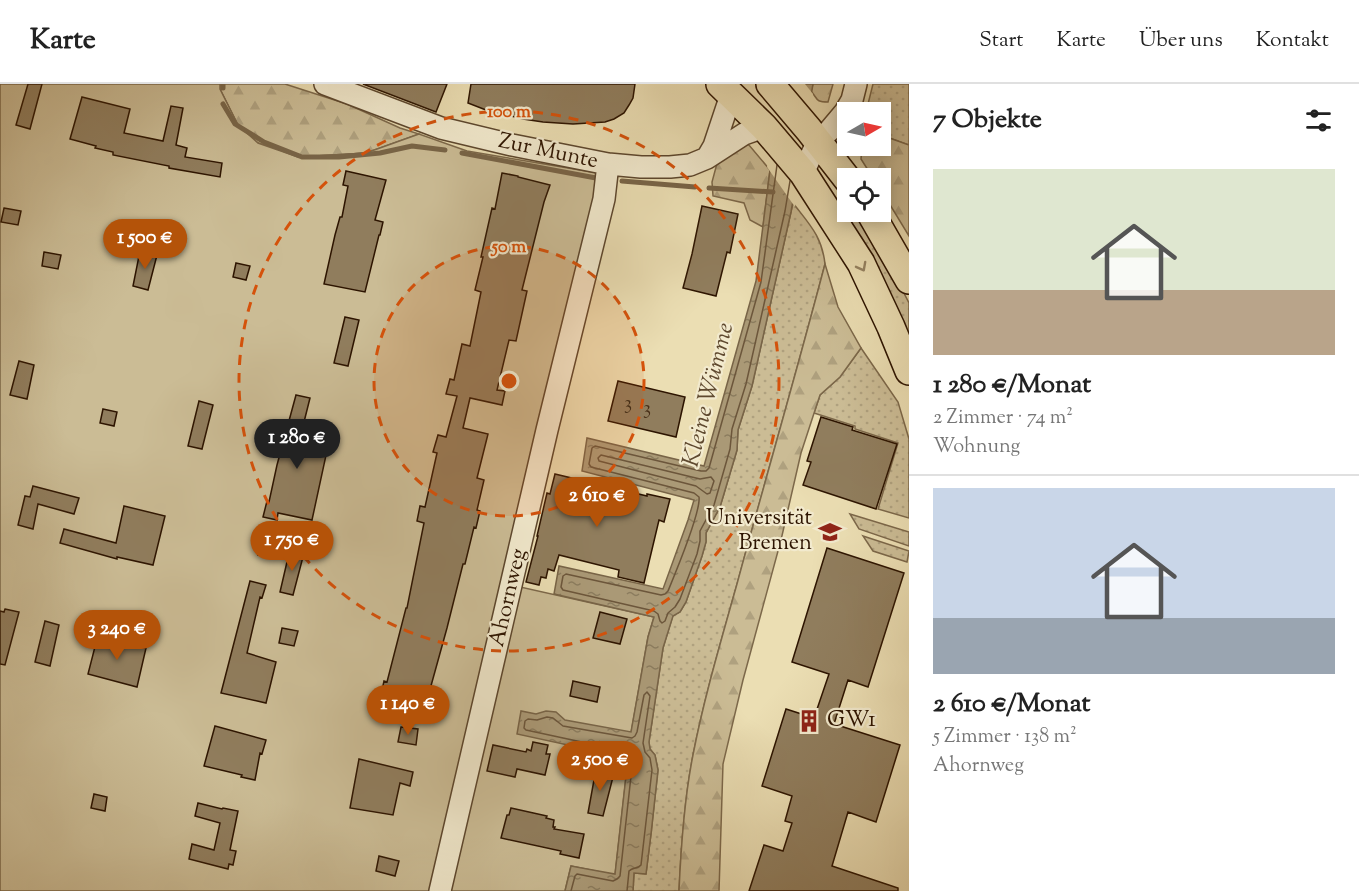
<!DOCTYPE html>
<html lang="de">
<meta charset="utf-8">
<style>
body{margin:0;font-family:"Sorts Mill Goudy",serif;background:#f2f2f2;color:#222;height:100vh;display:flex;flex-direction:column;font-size:22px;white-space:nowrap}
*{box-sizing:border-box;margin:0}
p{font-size:20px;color:#767676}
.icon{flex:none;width:33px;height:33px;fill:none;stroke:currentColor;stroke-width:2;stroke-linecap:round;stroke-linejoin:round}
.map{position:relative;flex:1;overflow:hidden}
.drawer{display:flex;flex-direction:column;background:#fff;width:450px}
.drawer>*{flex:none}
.needle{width:39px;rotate:81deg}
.buttons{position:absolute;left:837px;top:18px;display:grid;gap:12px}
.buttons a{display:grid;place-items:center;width:54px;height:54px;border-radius:0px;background:#fff;box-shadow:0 3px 15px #0003;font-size:30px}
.price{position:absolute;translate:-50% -51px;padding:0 14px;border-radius:21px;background:#b45309;color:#fff;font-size:20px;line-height:39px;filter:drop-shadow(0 2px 3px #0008)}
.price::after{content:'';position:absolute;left:50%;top:36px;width:18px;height:14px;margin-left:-9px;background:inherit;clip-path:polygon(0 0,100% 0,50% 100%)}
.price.selected{background:#222;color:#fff}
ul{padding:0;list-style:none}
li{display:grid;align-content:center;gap:12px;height:318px;padding:0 24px}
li+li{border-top:2px solid #e0e0e0}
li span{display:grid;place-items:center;height:186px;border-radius:0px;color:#555}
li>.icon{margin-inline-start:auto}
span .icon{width:108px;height:108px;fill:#fffc;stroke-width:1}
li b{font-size:26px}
h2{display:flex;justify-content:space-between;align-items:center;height:72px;padding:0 24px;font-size:26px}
header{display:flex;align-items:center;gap:36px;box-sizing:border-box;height:84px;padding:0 30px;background:#fff;border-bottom:2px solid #e0e0e0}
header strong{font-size:28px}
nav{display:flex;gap:33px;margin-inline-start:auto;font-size:21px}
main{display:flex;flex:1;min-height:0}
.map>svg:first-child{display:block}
.grass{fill:url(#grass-dots);stroke:#7c684a;stroke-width:1.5}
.forest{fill:url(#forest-firs);stroke:#7c684a;stroke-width:1.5}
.garden{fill:#cbbc95;stroke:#7c684a;stroke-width:1.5}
.water{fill:url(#water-ripples);stroke:#786447;stroke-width:1.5}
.pier{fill:#ebdeb3}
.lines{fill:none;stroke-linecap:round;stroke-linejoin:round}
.shore{stroke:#6c563b;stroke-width:1.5}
.stream{stroke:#786447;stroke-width:5}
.building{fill:#907d5d;stroke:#2d1400;stroke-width:1.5}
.minor-casing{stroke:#5c462d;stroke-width:24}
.major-casing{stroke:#2d1400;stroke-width:30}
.minor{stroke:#f2eace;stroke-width:21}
.major{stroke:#ebdeb3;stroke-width:27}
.oneway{stroke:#968362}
.ring{fill:none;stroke:#d5520b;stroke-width:3;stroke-dasharray:10 8}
.labels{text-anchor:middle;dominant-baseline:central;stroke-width:4.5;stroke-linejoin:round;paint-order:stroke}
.number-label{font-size:20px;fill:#462e17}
.street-label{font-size:22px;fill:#2d1400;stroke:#f2eace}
.poi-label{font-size:22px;fill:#2d1400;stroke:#f2eace;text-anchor:end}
.water-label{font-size:24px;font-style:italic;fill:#5f492f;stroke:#f2eace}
.centre{fill:#d5520b;stroke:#f2eace;stroke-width:3}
.ring-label{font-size:18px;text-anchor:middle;font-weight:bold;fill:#d5520b;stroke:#f2eace;stroke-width:4.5;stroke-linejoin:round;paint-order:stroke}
</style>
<header>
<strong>Karte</strong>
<nav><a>Start</a><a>Karte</a><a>Über uns</a><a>Kontakt</a></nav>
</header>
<main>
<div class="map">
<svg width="909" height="807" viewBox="0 0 909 807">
<defs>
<pattern id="grass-dots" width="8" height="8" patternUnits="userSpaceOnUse" patternTransform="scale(1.5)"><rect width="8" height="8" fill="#cbbc95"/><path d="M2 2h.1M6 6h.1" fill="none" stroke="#afa17f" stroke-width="1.8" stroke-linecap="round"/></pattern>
<pattern id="forest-firs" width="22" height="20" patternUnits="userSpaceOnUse" patternTransform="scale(1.5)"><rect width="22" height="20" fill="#cbbc95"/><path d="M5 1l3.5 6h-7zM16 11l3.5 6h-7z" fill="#afa17f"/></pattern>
<pattern id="water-ripples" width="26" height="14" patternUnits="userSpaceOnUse" patternTransform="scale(1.5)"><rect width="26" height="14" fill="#aa9976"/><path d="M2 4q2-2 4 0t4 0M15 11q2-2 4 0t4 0" fill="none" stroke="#8b7c5e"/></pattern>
</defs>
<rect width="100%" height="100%" fill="#ebdeb3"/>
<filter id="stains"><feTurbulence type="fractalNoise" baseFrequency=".00333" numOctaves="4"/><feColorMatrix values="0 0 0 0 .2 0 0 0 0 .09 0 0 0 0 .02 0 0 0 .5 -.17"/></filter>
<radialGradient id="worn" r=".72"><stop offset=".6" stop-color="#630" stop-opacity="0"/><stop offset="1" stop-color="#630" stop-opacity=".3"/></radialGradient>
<path class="grass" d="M873 0H909V61L881 51 880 28H866Z
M793 119C809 140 822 152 825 180 797 287 766 393 737 500 721 557 704 614 693 671 684 716 681 762 679 807H633L634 789 646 790 651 750 658 686 655 671 650 665 649 658 663 564 673 531 680 528 686 518 702 472 706 458V449L720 423 737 366 738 346 752 302Z
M847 124 848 128H857L878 159 909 219V260L844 133Z
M861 264 898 318 909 355V434L878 425 898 359 855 345V342L814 329 820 311 840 293Z
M850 430 909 448V462L859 445Z
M863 452 909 467 907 478 873 467Z"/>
<path class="forest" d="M220 0H285L347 20 400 44 419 50 366 69 298 73 258 59 238 41 220 5Z
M813 0H833L828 18C815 18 818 15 811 7Z
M881 51 909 61V152L881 106 880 94H873L861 75 862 62H880Z
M740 57 749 61 770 86 763 143 750 136 744 119 713 112 712 98 719 72Z
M825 180 838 223 861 264 840 293 820 311 801 369 781 456 743 596 723 680 719 807H679C681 762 684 716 693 671 704 614 721 557 737 500 766 393 797 287 825 180Z"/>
<path class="garden" d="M0 0H220V5L238 41 258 59 298 73 366 69 419 50 467 67 598 89 600 99 507 500 654 533 648 553 631 649 615 791 571 782 565 807H0Z"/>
<path class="water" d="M785 0H813L791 128 752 302 738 346 737 366 720 423 706 449V458L702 472 686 518 680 528 673 532 663 564 649 658 650 665 655 671 658 686 651 750 646 790 634 789 633 807H565L571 782 615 790 628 674 517 650 521 627 536 630 546 627 556 628 565 636 631 648 648 553 654 533 554 510 559 482 663 505 688 436 694 416 582 387 587 354 704 382 756 197 770 86Z"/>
<path class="pier" d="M782 0H805L813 10 795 123 767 83Z"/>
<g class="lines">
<path class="shore" d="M777 81 761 198 709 384 706 387H701L595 362 592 364 589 380 591 383 694 409 699 413C701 428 675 490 668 507L665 510 661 511 566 490 563 492 561 503 563 506 654 527 658 530 660 537 662 539 665 537 668 529 675 523 680 515 697 470 700 457V447L714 421 730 365 732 345 746 300 785 127 790 97
M601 371 700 395 711 393 714 397 710 409 707 410 696 402 599 377 598 374Z
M571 807 575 792 577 790 613 797 617 795 620 792 633 674 631 670 628 668 526 646 524 644 525 637 528 635 537 636 547 633 553 634 563 642 632 654 635 652 637 648 644 611 647 608 650 612 643 659 645 668 650 674 652 686 641 781C638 785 633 783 629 787L627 807"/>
<path class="stream" d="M223 0V4
M223 20 235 40 264 58 302 73H339L380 69 412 62 445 66
M462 69 596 94
M622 97 695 103
M709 104 773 108"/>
</g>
<path class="building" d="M28 0H42L30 45 16 41Z
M363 0H447L436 28Z
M471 0H635L633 14 629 21 624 29 614 35 605 38 573 40 543 38 523 35 486 26 468 19Z
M82 13 130 25 124 49 163 57 171 22 183 24 176 61 187 64 185 73 222 79 220 93 169 84V82L113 71V68L95 64 96 62 70 55Z
M346 87 386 96 375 136 383 138 380 151H379L365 208 324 200 335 151 340 133H342L348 102 343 101Z
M502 89 518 92V93L550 101 544 118 522 206 527 207 516 257 509 256 497 306 505 307 502 321 470 314 463 344 488 350 477 394 484 396 477 426 480 427 476 444 474 443 465 480H463L447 544 429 609 434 610 430 624 381 611 384 597 387 598 406 524H407L424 439 417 437 420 422 425 423 437 369 433 368 438 351 446 353 457 312 446 310 450 295 454 296 462 260 470 262 481 208 475 206 483 173H481L492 124 495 125Z
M702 122 738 130 730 169 727 168 716 212 683 204 692 170Z
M4 124 21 127 18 141 1 138Z
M140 167 157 171 148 206 133 202Z
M44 168 61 171 58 185 42 182Z
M236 179 250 182 246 196 233 193Z
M345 233 359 236 348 282 334 279Z
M19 277 34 281 27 315 10 311Z
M618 297 685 313 676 353 608 337Z
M296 311 310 314 300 354 328 362 312 436 278 429 277 436 263 433 267 417 269 418 277 381Z
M199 317 213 321 202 365 188 362Z
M103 325 117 328 114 342 100 339Z
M821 333 853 343 852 346 897 360 876 425 803 401 811 378 807 377Z
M555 390 647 412V410L670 415 664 438 659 436 644 499 618 493 619 486 559 471 554 487 548 485 546 494 541 493 539 501 526 498 538 452H537L547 409 550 410Z
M33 402 79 414 74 430 38 420 33 445 18 441 25 412 30 413Z
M124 422 165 432 153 481 117 473V475L60 459 64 445 116 459Z
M262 457 276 460 273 474 258 471Z
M827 464 904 489 868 603 848 596 834 640 900 661 876 738 848 728 832 782 898 804V807H749L764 761 783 767 792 739 785 737 792 712 762 702 786 625 814 634 829 590 792 578Z
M290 465 304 469 293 511 280 508Z
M250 497 266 501 262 514 260 513 247 569 276 578 266 619 221 609Z
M5 525 19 528 5 581 0 580V527L4 528Z
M600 528 627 535 620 560 593 554Z
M45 537 59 541 50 582 35 578Z
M282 544 298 547 294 562 279 559Z
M98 551 146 564 137 603 88 590Z
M573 597 600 603 597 618 570 612Z
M215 642 266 656 262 670 260 669 255 696 241 693 242 691 204 682Z
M401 643 418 645 416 661 398 658Z
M533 658 548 661 546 670H550L545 691 517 685 515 693 487 687 493 661 526 668 527 665 531 667Z
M359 675 413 688 410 702 400 699 393 731 350 724Z
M596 685 614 689 603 732 588 729Z
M94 710 107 713 105 727 91 724Z
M198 719 222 725 223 724 238 727 230 766 236 767 233 781 229 780 228 785 189 775 192 760 214 766 220 739 195 732Z
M511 724 547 732 546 734 554 736 553 743H555L554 745 584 750 579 774 560 770 561 767 501 754 507 731H509Z
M379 772 399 777 395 792 376 787Z"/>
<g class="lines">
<g class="minor-casing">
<path id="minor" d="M325 0 441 44 512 61 608 80 641 83H670L690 81 707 74 744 50 764 43
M707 74 714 62 731 11
M803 89 818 57 829 47 845 28 852 16 856 0
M440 807 547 346 604 115 608 80"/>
</g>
<g class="major-casing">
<path id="major" d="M720 0 764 43 803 89 861 179 891 243 909 287
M770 0 809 46 848 96
M870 128 909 196"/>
</g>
<use href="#minor" class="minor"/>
<use href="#major" class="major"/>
</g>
<defs><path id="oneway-chevron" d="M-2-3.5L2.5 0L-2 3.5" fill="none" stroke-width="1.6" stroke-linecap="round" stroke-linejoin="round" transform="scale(1.5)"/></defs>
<use class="oneway" href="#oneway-chevron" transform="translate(862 183) rotate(62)"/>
<circle cx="509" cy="297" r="135" fill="#d5520b" fill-opacity=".12"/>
<g class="ring">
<circle cx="509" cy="297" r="135"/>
<circle cx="509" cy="297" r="270"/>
</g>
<defs>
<g id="university-bare" transform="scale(1.8)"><path d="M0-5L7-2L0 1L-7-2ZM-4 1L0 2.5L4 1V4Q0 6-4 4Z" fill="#8f2418" stroke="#f2eace" stroke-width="2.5" paint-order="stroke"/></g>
<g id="building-bare" transform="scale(1.8)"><path d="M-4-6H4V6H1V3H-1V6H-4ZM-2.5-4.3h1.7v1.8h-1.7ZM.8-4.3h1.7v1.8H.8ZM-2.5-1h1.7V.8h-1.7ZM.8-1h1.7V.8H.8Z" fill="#8f2418" stroke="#f2eace" stroke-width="2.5" paint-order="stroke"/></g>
</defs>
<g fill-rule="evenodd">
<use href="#university-bare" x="830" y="448"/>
<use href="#building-bare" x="809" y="637"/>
</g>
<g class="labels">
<g class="number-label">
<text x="628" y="320">3</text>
<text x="647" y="325">3</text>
</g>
<g class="street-label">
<text transform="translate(548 68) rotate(12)">Zur Munte</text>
<text transform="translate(509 514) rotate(-77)">Ahornweg</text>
</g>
<g class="poi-label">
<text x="812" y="435">Universität<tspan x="812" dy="25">Bremen</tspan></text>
<text x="827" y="637" text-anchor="start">GW1</text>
</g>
<g class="water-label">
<text transform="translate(709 311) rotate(-76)">Kleine Wümme</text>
</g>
</g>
<circle cx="509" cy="297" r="9" class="centre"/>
<g class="ring-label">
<text x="509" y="33">100 m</text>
<text x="509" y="168">50 m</text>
</g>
<rect width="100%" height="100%" filter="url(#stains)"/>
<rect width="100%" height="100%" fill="url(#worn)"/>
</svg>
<div class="buttons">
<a><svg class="needle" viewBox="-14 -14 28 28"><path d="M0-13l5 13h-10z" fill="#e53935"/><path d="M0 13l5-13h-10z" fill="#767676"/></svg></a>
<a><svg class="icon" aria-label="locate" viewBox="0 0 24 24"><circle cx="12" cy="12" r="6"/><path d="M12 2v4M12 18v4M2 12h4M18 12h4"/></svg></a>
</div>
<b class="price" style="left:145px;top:186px">1 500 €</b>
<b class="price selected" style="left:297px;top:386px">1 280 €</b>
<b class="price" style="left:597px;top:444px">2 610 €</b>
<b class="price" style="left:292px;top:488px">1 750 €</b>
<b class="price" style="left:117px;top:577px">3 240 €</b>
<b class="price" style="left:408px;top:652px">1 140 €</b>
<b class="price" style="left:600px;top:708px">2 500 €</b>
</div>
<section class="drawer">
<h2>7 Objekte<svg class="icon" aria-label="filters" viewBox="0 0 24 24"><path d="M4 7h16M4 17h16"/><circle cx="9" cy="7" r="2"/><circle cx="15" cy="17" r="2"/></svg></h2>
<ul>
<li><span style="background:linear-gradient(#dfe7d0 65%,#b9a48a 0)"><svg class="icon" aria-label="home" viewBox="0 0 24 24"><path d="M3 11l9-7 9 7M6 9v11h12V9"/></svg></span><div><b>1 280 €/Monat</b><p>2 Zimmer · 74 m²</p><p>Wohnung</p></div></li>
<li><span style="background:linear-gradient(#c9d6e8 70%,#9aa5b1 0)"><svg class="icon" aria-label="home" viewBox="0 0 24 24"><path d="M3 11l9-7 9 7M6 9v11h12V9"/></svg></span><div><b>2 610 €/Monat</b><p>5 Zimmer · 138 m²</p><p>Ahornweg</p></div></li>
</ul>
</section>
</main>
